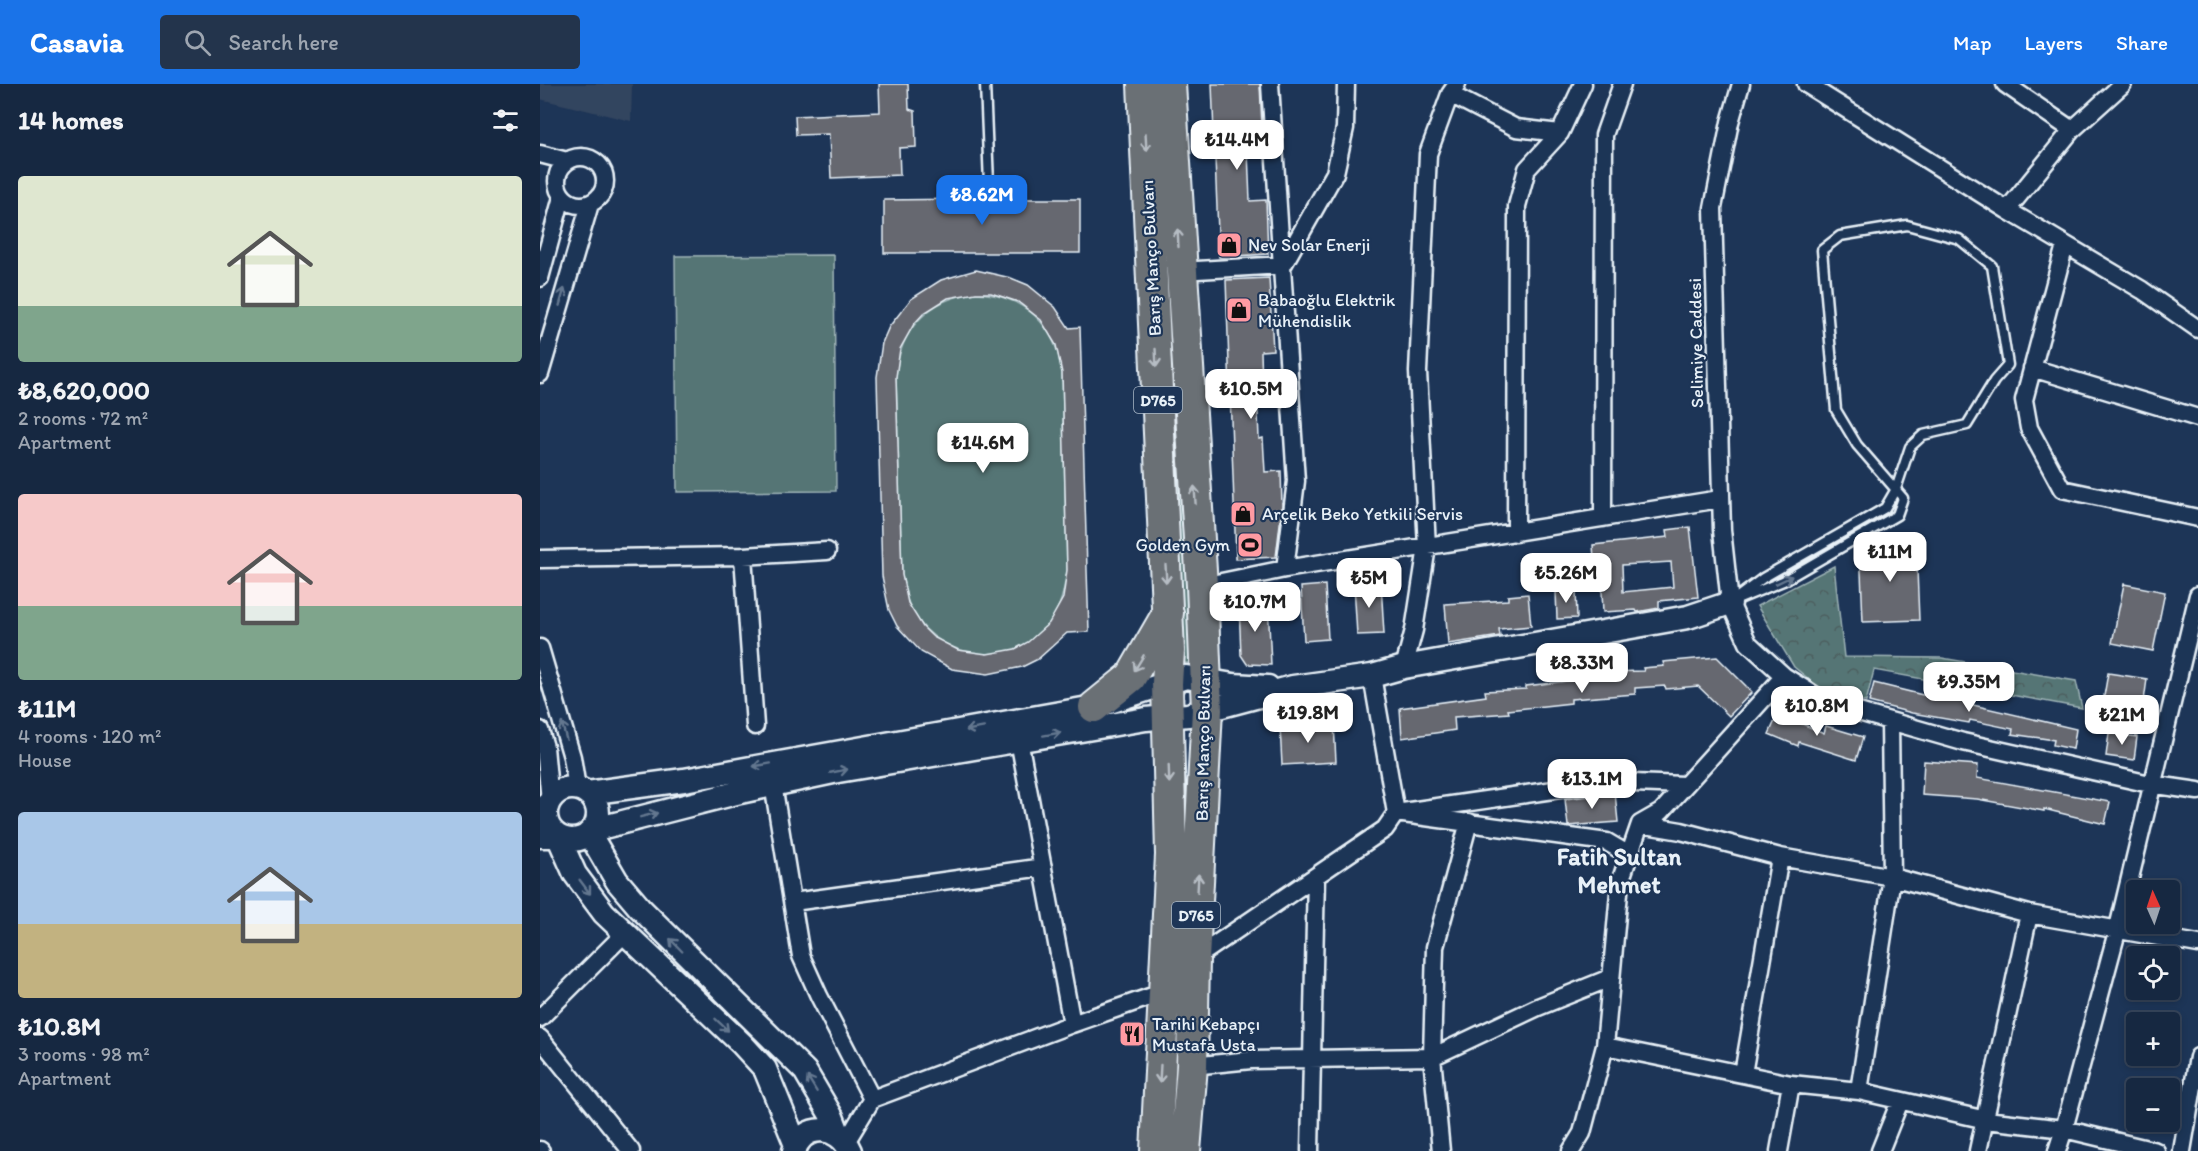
<!DOCTYPE html>
<meta charset="utf-8">
<style>
body{margin:0;font-family:Itim,sans-serif;background:#23344c;color:#f1f3f6;height:100vh;display:flex;flex-direction:column;font-size:22px;white-space:nowrap}
*{box-sizing:border-box;margin:0}
p{font-size:20px;color:#9ea6b1}
.icon{flex:none;width:33px;height:33px;fill:none;stroke:currentColor;stroke-width:2;stroke-linecap:round;stroke-linejoin:round}
.map{position:relative;flex:1;overflow:hidden}
.side{display:flex;flex-direction:column;background:#162841;width:540px}
.side>*{flex:none}
.needle{width:39px;rotate:357deg}
.fabs{position:absolute;left:1586px;top:796px;display:grid;gap:12px}
.fabs a{display:grid;place-items:center;width:54px;height:54px;border-radius:6px;background:#162841;box-shadow:0 3px 9px #0003,0 0 0 2px #35445a;font-size:30px}
.price{position:absolute;translate:-50% -51px;padding:0 14px;border-radius:12px;background:#fff;color:#222;font-size:20px;line-height:39px;filter:drop-shadow(0 2px 3px #0008)}
.price::after{content:'';position:absolute;left:50%;top:36px;width:18px;height:14px;margin-left:-9px;background:inherit;clip-path:polygon(0 0,100% 0,50% 100%)}
.price.current{background:#1a73e8;color:#fff}
ul{padding:0;list-style:none}
li{display:grid;align-content:center;gap:12px;height:318px;padding:0 18px}
li span{display:grid;place-items:center;height:186px;border-radius:6px;color:#555}
li>.icon{margin-inline-start:auto}
span .icon{width:108px;height:108px;fill:#fffc;stroke-width:1}
li b{font-size:26px}
h2{display:flex;justify-content:space-between;align-items:center;height:72px;padding:0 18px;font-size:26px}
header{display:flex;align-items:center;gap:36px;box-sizing:border-box;height:84px;padding:0 30px;background:#1a73e8;color:#fff}
header strong{font-size:28px}
nav{display:flex;gap:33px;margin-inline-start:auto;font-size:21px}
.search{width:420px;height:54px;background:#23344c;display:flex;align-items:center;gap:15px;box-sizing:border-box;padding:0 21px;border-radius:6px;color:#9ea6b1;font-size:22px}
main{display:flex;flex:1;min-height:0}
.map>svg:first-child{display:block}
.built{fill:#33445e}
.grass{fill:url(#grass-tufts);stroke:#9eb3b6;stroke-width:1.5}
.forest{fill:url(#forest-crowns);stroke:#9eb3b6;stroke-width:1.5}
.garden{fill:#547574;stroke:#9eb3b6;stroke-width:1.5}
.building{fill:#666770;stroke:#e8f1f8;stroke-width:1.5;fill-rule:evenodd}
.lines{fill:none;stroke-linecap:round;stroke-linejoin:round}
.lane-casing{stroke:#e8f1f8;stroke-width:13}
.street-casing{stroke:#e8f1f8;stroke-width:21}
.secondary-casing{stroke:#e8f1f8;stroke-width:27}
.highway-casing{stroke:#e8f1f8;stroke-width:34}
.lane{stroke:#1d3557;stroke-width:8}
.street{stroke:#1d3557;stroke-width:16}
.secondary{stroke:#1d3557;stroke-width:22}
.highway{stroke:#6b6f75;stroke-width:30}
.oneway{stroke:#b6bdc4}
.oneway2{stroke:#64778f}
.labels{text-anchor:middle;dominant-baseline:central;stroke-width:4.5;stroke-linejoin:round;paint-order:stroke}
.shield{fill:#1d3557;stroke:#abb9c8;stroke-width:1.5}
.shield-label{font-size:16px;font-weight:bold;fill:#e8f1f8}
.poi-label{font-size:18px;fill:#e8f1f8;stroke:#1d3557;text-anchor:start}
.street-label{font-size:18px;fill:#e8f1f8;stroke:#1d3557}
.district-label{font-size:24px;font-weight:bold;fill:#e8f1f8;stroke:#1d3557}
</style>
<header>
<strong>Casavia</strong>
<div class="search"><svg class="icon" aria-label="search" viewBox="0 0 24 24"><circle cx="10" cy="10" r="6"/><path d="M15 15l6 6"/></svg>Search here</div>
<nav><a>Map</a><a>Layers</a><a>Share</a></nav>
</header>
<main>
<section class="side">
<h2>14 homes<svg class="icon" aria-label="filters" viewBox="0 0 24 24"><path d="M4 7h16M4 17h16"/><circle cx="9" cy="7" r="2"/><circle cx="15" cy="17" r="2"/></svg></h2>
<ul>
<li><span style="background:linear-gradient(#dfe7d0 70%,#7fa58c 0)"><svg class="icon" aria-label="home" viewBox="0 0 24 24"><path d="M3 11l9-7 9 7M6 9v11h12V9"/></svg></span><div><b>₺8,620,000</b><p>2 rooms · 72 m²</p><p>Apartment</p></div></li>
<li><span style="background:linear-gradient(#f6c9c9 60%,#7fa58c 0)"><svg class="icon" aria-label="home" viewBox="0 0 24 24"><path d="M3 11l9-7 9 7M6 9v11h12V9"/></svg></span><div><b>₺11M</b><p>4 rooms · 120 m²</p><p>House</p></div></li>
<li><span style="background:linear-gradient(#a9c7e8 60%,#c2b280 0)"><svg class="icon" aria-label="home" viewBox="0 0 24 24"><path d="M3 11l9-7 9 7M6 9v11h12V9"/></svg></span><div><b>₺10.8M</b><p>3 rooms · 98 m²</p><p>Apartment</p></div></li>
</ul>
</section>
<div class="map">
<svg width="1658" height="1067" viewBox="0 0 1658 1067">
<defs>
<pattern id="grass-tufts" width="24" height="20" patternUnits="userSpaceOnUse" patternTransform="scale(1.5)"><rect width="24" height="20" fill="#547574"/><path d="M3 7l-1-3M5 7V3M7 7l1-3M15 17l-1-3M17 17v-4M19 17l1-3" fill="none" stroke="#4d5e5f"/></pattern>
<pattern id="forest-crowns" width="20" height="18" patternUnits="userSpaceOnUse" patternTransform="scale(1.5)"><rect width="20" height="18" fill="#547574"/><path d="M2 6a3 3 0 1 1 6 0M12 15a3 3 0 1 1 6 0" fill="none" stroke="#4d5e5f"/></pattern>
</defs>
<rect width="100%" height="100%" fill="#1d3557"/>
<filter id="ink" filterUnits="userSpaceOnUse"><feTurbulence type="fractalNoise" baseFrequency=".0167" numOctaves="2"/><feDisplacementMap in="SourceGraphic" scale="12" xChannelSelector="R" yChannelSelector="G"/><feConvolveMatrix kernelMatrix="1 2 1 2 8 2 1 2 1" color-interpolation-filters="sRGB"/></filter>
<g filter="url(#ink)">
<path class="built" d="M0 0H92L91 37 0 15Z"/>
<path class="grass" d="M613 0 658 579H638Z"/>
<path class="forest" d="M1294 482 1304 573 1402 574 1536 597 1542 624 1334 586 1326 618 1280 604 1254 583 1217 522Z"/>
<path class="garden" d="M294 171 296 407 137 408 135 172Z
M436 209C484 211 516 241 522 289L527 486C524 505 522 521 510 538 478 585 402 578 374 530 366 518 365 504 362 491L356 293C359 246 389 214 436 209Z"/>
<path class="building" d="M339 0H368L369 25 375 27 376 63 359 64 360 91 291 94 289 50 256 51 255 32 340 28Z
M672 0H720L722 42 707 43 710 117 726 116 728 170 679 173Z
M431 115H540V169H344V116Z
M436 186 471 194 488 201 515 223 529 244 540 243 547 486 549 548 527 549 498 575 482 583 448 590 412 585 381 568 357 542 349 526 342 492 337 293 342 259 349 243 371 215 401 196ZM436 209H451L478 218 501 236 516 261 522 289 527 486 523 514 509 539 488 558 475 565 447 570 418 566 393 553 383 543 368 519 362 491 356 293 360 265 374 240 384 229 408 214Z
M729 194 733 266 721 267 722 304H717L719 355 723 354 725 388 741 387 742 423 736 473 696 475 686 196Z
M1150 443 1158 513 1119 517V524L1097 528 1096 526 1063 528 1061 487 1055 488 1053 461 1128 453 1127 446ZM1131 478 1133 503 1083 508 1082 481Z
M1376 460 1379 536 1323 538 1320 462Z
M841 499 844 550 817 551 814 500Z
M1584 500 1625 508 1613 567 1572 559Z
M785 501 788 555 764 557 761 503Z
M1036 506 1037 534 1017 535 1016 507Z
M988 510 991 542 959 545 960 552 908 560 905 520 968 516V512Z
M728 518 731 581 707 580 701 571 699 520Z
M1177 573 1212 608 1189 632 1158 602 1126 605 1125 602 1095 604V610L1031 615V619L968 626 969 629 914 633 915 646 862 654 860 624 946 612 945 607 986 605V602L1036 596 1066 591V588L1104 587 1103 584 1124 582 1123 578Z
M1568 589 1607 595 1603 624 1563 618Z
M1334 599 1391 613 1393 604 1435 613 1433 621 1536 645 1533 665 1513 661 1514 656 1472 650 1473 645 1430 636 1429 639 1372 629 1329 618Z
M1238 630 1284 649 1286 642 1323 653 1316 676 1259 658 1258 662 1229 650Z
M794 639 796 678 742 681 740 642Z
M1569 649 1597 653 1594 676 1566 672Z
M1384 677 1438 681 1437 694 1570 718 1565 740 1504 725V727L1437 715 1382 711Z
M1075 709 1078 738 1028 742 1025 715Z"/>
<g class="lines">
<g class="lane-casing">
<path id="lane" d="M445 0 449 100
M1191 518 1223 494 1345 424 1356 405 1370 363 1383 351 1427 341 1454 297 1468 281 1452 182 1419 155 1367 141 1300 152 1282 166 1296 326 1317 361 1363 414 1357 431 1243 497 1192 518"/>
</g>
<g class="street-casing">
<path id="street" d="M1201 0 1190 38 1173 124 1182 446 1190 519 1208 559 1244 592 1287 619 1423 658 1610 700 1658 707
M1266 0 1467 126 1602 206 1658 245
M1465 0 1532 46
M910 10 976 44 1020 49
M0 70 27 77
M17 97a24 24 0 1 1 48 0a24 24 0 1 1-48 0Z
M1467 126 1532 46 1583 0
M1525 161 1484 316 1489 344 1522 405 1658 434
M640 187 743 181 795 89 805 44 806 0
M0 194 22 113
M1492 284 1658 334
M0 290 50 120
M1063 434 1064 51 1082 0
M976 449 977 122 987 85 1020 49 1043 0
M203 472 215 642
M0 475 203 472 287 467
M745 485 1180 415
M662 502 745 485 756 397 730 0
M0 564 32 673 37 704
M864 583 874 546 887 463 878 288 888 70 910 10 917 0
M832 592 856 729 1067 758 1089 771
M0 646 5 663 10 717
M479 656 532 940
M233 700 261 872 279 912 332 1015
M1100 740 1141 747 1240 773 1352 793 1489 830 1658 860
M253 818 503 783
M654 875 845 745 856 729 1068 698 1144 701
M0 934 84 850
M0 954 91 1067
M1065 962 1251 1000 1319 1007 1446 1036 1524 1045 1578 844 1658 511
M652 982 711 976 892 973 998 923 1070 894
M1203 990 1240 773
M1319 1007 1352 793 1350 638
M306 1058 332 1015 532 940 624 908
M0 1066 1 1067
M770 1067 776 792
M901 1067 892 973 895 863 929 738
M1031 1067 1042 1049 1065 962 1080 798 1100 740 1121 728 1244 592
M1239 1067 1251 1000
M1340 1067 1360 1017
M1438 1067 1489 830
M1517 1067 1524 1045 1616 1067
M1642 1067 1658 973"/>
</g>
<g class="secondary-casing">
<path id="secondary" d="M6 730a26 26 0 1 1 52 0a26 26 0 1 1-52 0Z
M47 709 144 696 554 623 646 593 693 601 728 603
M52 746 200 708 298 687 606 635 648 631 753 603 832 592 864 583 1148 533 1190 519
M49 749 77 797 100 824 265 987 292 1033 299 1051
M0 752H18L35 790 64 829 202 960 225 985 256 1061
M254 1067C264 1038 299 1041 310 1067"/>
</g>
<g class="highway-casing">
<path id="highway" d="M603 0 629 567 627 599 631 771 616 1067
M630 0 662 502 667 626 654 875 652 982 645 1067
M554 623 591 593 628 529"/>
</g>
<use href="#lane" class="lane"/>
<use href="#street" class="street"/>
<use href="#secondary" class="secondary"/>
<use href="#highway" class="highway"/>
</g>
<defs><path id="oneway-shaft" d="M-6 0H5M1.5-3L5.5 0L1.5 3" fill="none" stroke-width="1.6" stroke-linecap="round" stroke-linejoin="round" transform="scale(1.5)"/></defs>
<g class="oneway">
<use href="#oneway-shaft" transform="translate(606 58) rotate(87)"/>
<use href="#oneway-shaft" transform="translate(638 154) rotate(-93)"/>
<use href="#oneway-shaft" transform="translate(616 274) rotate(87)"/>
<use href="#oneway-shaft" transform="translate(655 411) rotate(-94)"/>
<use href="#oneway-shaft" transform="translate(626 490) rotate(87)"/>
<use href="#oneway-shaft" transform="translate(599 579) rotate(121)"/>
<use href="#oneway-shaft" transform="translate(629 690) rotate(88)"/>
<use href="#oneway-shaft" transform="translate(658 799) rotate(-87)"/>
<use href="#oneway-shaft" transform="translate(620 990) rotate(93)"/>
</g>
<g class="oneway2">
<use href="#oneway-shaft" transform="translate(22 213) rotate(-74)"/>
<use href="#oneway-shaft" transform="translate(1244 496) rotate(-26)"/>
<use href="#oneway-shaft" transform="translate(435 645) rotate(170)"/>
<use href="#oneway-shaft" transform="translate(24 647) rotate(-106)"/>
<use href="#oneway-shaft" transform="translate(512 650) rotate(-10)"/>
<use href="#oneway-shaft" transform="translate(222 681) rotate(170)"/>
<use href="#oneway-shaft" transform="translate(299 687) rotate(-11)"/>
<use href="#oneway-shaft" transform="translate(109 731) rotate(-14)"/>
<use href="#oneway-shaft" transform="translate(45 803) rotate(53)"/>
<use href="#oneway-shaft" transform="translate(136 861) rotate(-134)"/>
<use href="#oneway-shaft" transform="translate(182 941) rotate(43)"/>
<use href="#oneway-shaft" transform="translate(272 1000) rotate(-121)"/>
</g>
</g>
<defs>
<g id="shop-square" transform="scale(1.35)"><rect x="-9" y="-9" width="18" height="18" rx="4" fill="#ff9aa2" stroke="#1d3557"/><path d="M-5-2.5h2.3a2.7 3.5 0 0 1 5.4 0H5L5.5 6h-11ZM-1.5-2.5h3a1.5 2.3 0 0 0-3 0Z" fill="#111"/></g>
<g id="stadium-square" transform="scale(1.35)"><rect x="-9" y="-9" width="18" height="18" rx="4" fill="#ff9aa2" stroke="#1d3557"/><path d="M0-5a6.5 5 0 1 0 0 10a6.5 5 0 1 0 0-10ZM-3.5-1.8h7v3.6h-7Z" fill="#111"/></g>
<g id="restaurant-square" transform="scale(1.35)"><rect x="-9" y="-9" width="18" height="18" rx="4" fill="#ff9aa2" stroke="#1d3557"/><path d="M-5-6h1v4h1v-4h1v4h1v-4h1v5L-1.5 .5V6h-2V.5L-5-1ZM5-6V6H3V1.5H1.5Q1.5-4 5-6Z" fill="#111"/></g>
</defs>
<g fill-rule="evenodd">
<use href="#shop-square" x="689" y="161"/>
<use href="#shop-square" x="699" y="226"/>
<use href="#shop-square" x="703" y="430"/>
<use href="#stadium-square" x="710" y="461"/>
<use href="#restaurant-square" x="592" y="950"/>
</g>
<g class="labels">
<g class="shield">
<rect x="594" y="303" width="48" height="26" rx="4.5"/>
<rect x="632" y="818" width="48" height="26" rx="4.5"/>
</g>
<g class="shield-label">
<text x="618" y="316">D765</text>
<text x="656" y="831">D765</text>
</g>
<g class="poi-label">
<text x="708" y="161">Nev Solar Enerji</text>
<text x="718" y="216">Babaoğlu Elektrik<tspan x="718" dy="21">Mühendislik</tspan></text>
<text x="722" y="430">Arçelik Beko Yetkili Servis</text>
<text x="690" y="461" text-anchor="end">Golden Gym</text>
<text x="612" y="940">Tarihi Kebapçı<tspan x="612" dy="21">Mustafa Usta</tspan></text>
</g>
<g class="street-label">
<text transform="translate(611 174) rotate(-93)">Barış Manço Bulvarı</text>
<text transform="translate(1156 259) rotate(-91)">Selimiye Caddesi</text>
<text transform="translate(663 659) rotate(-89)">Barış Manço Bulvarı</text>
</g>
<g class="district-label">
<text x="1079" y="772">Fatih Sultan<tspan x="1079" dy="28">Mehmet</tspan></text>
</g>
</g>
</svg>
<div class="fabs">
<a><svg class="needle" viewBox="-14 -14 28 28"><path d="M0-13l5 13h-10z" fill="#e53935"/><path d="M0 13l5-13h-10z" fill="#9ea6b1"/></svg></a>
<a><svg class="icon" aria-label="locate" viewBox="0 0 24 24"><circle cx="12" cy="12" r="6"/><path d="M12 2v4M12 18v4M2 12h4M18 12h4"/></svg></a>
<a>+</a>
<a>−</a>
</div>
<b class="price" style="left:697px;top:87px">₺14.4M</b>
<b class="price current" style="left:442px;top:142px">₺8.62M</b>
<b class="price" style="left:711px;top:336px">₺10.5M</b>
<b class="price" style="left:443px;top:390px">₺14.6M</b>
<b class="price" style="left:1350px;top:499px">₺11M</b>
<b class="price" style="left:1026px;top:520px">₺5.26M</b>
<b class="price" style="left:829px;top:525px">₺5M</b>
<b class="price" style="left:715px;top:549px">₺10.7M</b>
<b class="price" style="left:1042px;top:610px">₺8.33M</b>
<b class="price" style="left:1429px;top:629px">₺9.35M</b>
<b class="price" style="left:1277px;top:653px">₺10.8M</b>
<b class="price" style="left:768px;top:660px">₺19.8M</b>
<b class="price" style="left:1582px;top:662px">₺21M</b>
<b class="price" style="left:1052px;top:726px">₺13.1M</b>
</div>
</main>
